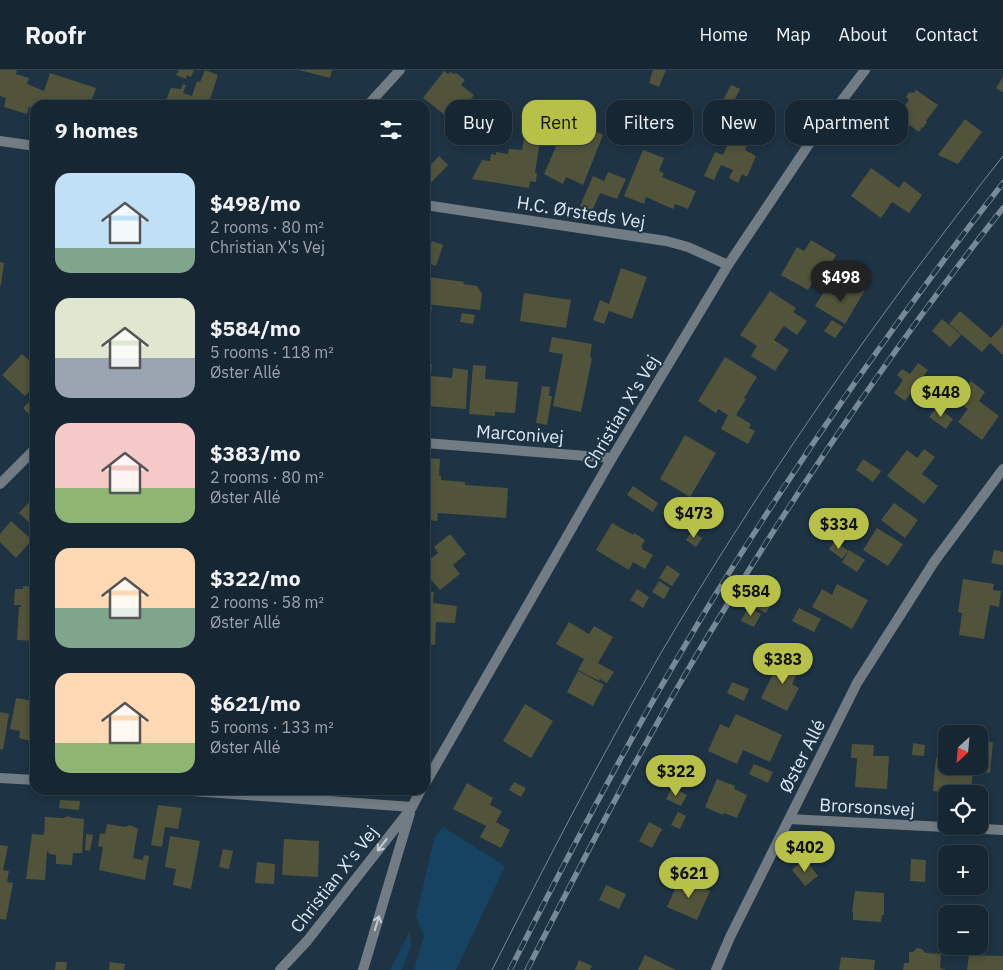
<!DOCTYPE html>
<meta charset="utf-8">
<style>
body{margin:0;font-family:"IBM Plex Sans",sans-serif;background:#1f2e3a;color:#f1f3f6;height:100vh;display:flex;flex-direction:column;font-size:19px;white-space:nowrap}
*{box-sizing:border-box;margin:0}
p{font-size:16px;color:#9ea5ac}
.icon{flex:none;width:28px;height:28px;fill:none;stroke:currentColor;stroke-width:2;stroke-linecap:round;stroke-linejoin:round}
.map{position:relative;flex:1;overflow:hidden}
.drawer{position:absolute;left:30px;top:30px;width:400px;height:695px;display:flex;flex-direction:column;background:#162632;border-radius:15px;box-shadow:0 2px 8px #0003,0 0 0 1px #35434d}
.drawer>*{flex:none}
.banner{position:absolute;left:445px;top:30px;width:475px;height:45px;display:flex;gap:10px}
.needle{width:32px;rotate:206deg}
.fabs{position:absolute;left:938px;top:655px;display:grid;gap:10px}
.fabs a{display:grid;place-items:center;width:50px;height:50px;border-radius:10px;background:#162632;box-shadow:0 2px 8px #0003,0 0 0 1px #35434d;font-size:25px}
.price{position:absolute;translate:-50% -42px;padding:0 11px;border-radius:18px;background:#b7c147;color:#111;font-size:16px;line-height:32px;filter:drop-shadow(0 1px 2px #0008)}
.price::after{content:'';position:absolute;left:50%;top:30px;width:15px;height:11px;margin-left:-8px;background:inherit;clip-path:polygon(0 0,100% 0,50% 100%)}
.price.on{background:#222;color:#fff}
ul{padding:0;list-style:none}
li{display:flex;align-items:center;gap:15px;height:125px;padding:0 25px}
li span{display:grid;place-items:center;flex:none;width:140px;height:100px;border-radius:15px;color:#555}
li>.icon{margin-inline-start:auto}
span .icon{width:60px;height:60px;fill:#fffc;stroke-width:1}
li b{font-size:21px}
h2{display:flex;justify-content:space-between;align-items:center;height:60px;padding:0 25px;font-size:21px}
.tag{padding:0 18px;border-radius:15px;background:#162632;box-shadow:0 2px 8px #0003,0 0 0 1px #35434d;font-size:18px;line-height:45px}
.tag.on{background:#b7c147;color:#111}
header{display:flex;align-items:center;gap:30px;box-sizing:border-box;height:70px;padding:0 25px;background:#162632;border-bottom:1px solid #35434d}
header strong{font-size:24px}
nav{display:flex;gap:28px;margin-inline-start:auto;font-size:18px}
.map>svg:first-child{display:block}
.green{fill:#154361}
.building{fill:#51543b}
.lines{fill:none;stroke-linecap:round;stroke-linejoin:round}
.minor{stroke:#727c84;stroke-width:10}
.tertiary{stroke:#727c84;stroke-width:10}
.tram{stroke:#788a97;stroke-width:1}
.rail-casing{stroke:#788a97;stroke-width:5.5}
.rail{stroke:#1e3343;stroke-width:4;stroke-dasharray:11;stroke-linecap:butt}
.oneway{stroke:#c2ced7}
.labels{text-anchor:middle;dominant-baseline:central;stroke-width:4;stroke-linejoin:round;paint-order:stroke}
.street-label{font-size:18px;fill:#dce9f3;stroke:#1e3343}
</style>
<header>
<strong>Roofr</strong>
<nav><a>Home</a><a>Map</a><a>About</a><a>Contact</a></nav>
</header>
<div class="map">
<svg width="1003" height="900" viewBox="0 0 1003 900">
<rect width="100%" height="100%" fill="#1e3343"/>
<path class="green" d="M443 757 505 796 456 900H414L424 866 416 846 434 769Z
M410 861 411 876 402 900H390Z"/>
<path class="building" d="M0 0H17L16 4 29 8 27 14 44 21 50 3 96 18 90 35H61L41 29 39 35H35V39L29 37 27 44 4 37 6 28 0 26Z
M179 0H194L191 7 187 5 186 9 176 5Z
M205 0 218 5 208 35H164L171 18 181 19 183 14 186 15 183 23 192 26 197 11 200 12Z
M299 0H332L330 8Z
M653 0H666L659 17 649 13Z
M444 1 448 4 450 2 454 4 456 3 465 10 461 15 474 25 463 39 472 45 464 56 454 52 423 28Z
M1003 7V22L996 18Z
M731 15 740 19 731 37 722 32Z
M916 20 938 35 926 51 927 52 923 58 922 57 919 62 897 46 909 30 906 27 909 22 914 23Z
M965 49 982 62 958 94 938 85Z
M736 50 755 58 745 80 756 86 747 107 742 104 738 113 729 108 733 100 721 95 714 110 704 106 715 82 723 85 727 76 724 75Z
M576 52 603 65 583 115 566 107 563 114 544 104 558 72 565 75Z
M525 63 541 65 535 103H537L536 112 530 111 529 118 472 109 482 90 490 91 491 84 496 85V82L508 84 509 79 522 80Z
M643 80 664 88 659 101 664 103 662 107 696 121 688 139 675 134 673 139 646 127 644 134 624 126Z
M439 86 448 95 427 117 425 116V101Z
M871 98 899 118 904 111 922 125 909 143 892 132 881 148 851 126Z
M608 102 626 109 617 129 600 123 592 141 580 136 593 106 604 111Z
M811 170 836 185 829 197 823 194 808 220 781 205 797 177 804 181Z
M432 171 443 175 436 196 425 192Z
M0 192 4 193 1 215H0Z
M621 198 647 207 632 249 609 241 604 254 593 250 600 230 609 234Z
M429 207 464 212 463 214 477 216 482 224 480 240 425 234Z
M851 212 865 220 845 254 815 236 825 220 841 229Z
M770 221 796 238 793 242 807 251 797 265 784 256 774 270 789 280 775 301 751 286 757 276 740 265Z
M524 223 571 230 566 258 520 251Z
M425 236 432 237 430 249 425 248Z
M960 241 991 268 1003 255V285L990 273 982 282 949 254Z
M462 243 475 245 473 254 460 252Z
M942 249 961 265 950 277 932 261Z
M832 250 843 257 835 268 824 261Z
M552 267 592 274 590 287 592 288 581 342 553 336 563 284 549 282Z
M22 284 35 296V310L33 313 35 315 25 326 2 305Z
M725 287 757 307 744 328 746 329 736 345 751 354 749 358 755 361 748 374 721 359 728 345 718 339 716 343 698 331Z
M918 293 928 300 905 331 894 323 903 310 897 305 902 299 910 304Z
M425 294H432L431 306 452 308 453 298 468 300 466 339 425 336Z
M473 295 486 296 485 309 518 312 515 343 495 342V346L469 344Z
M971 311 985 322 979 331 999 346 982 370 958 352 968 339 956 331Z
M542 316 550 317 549 326H552L547 355 536 353Z
M30 331 35 336V350L23 338Z
M937 337 953 349 946 359 929 347Z
M685 365 716 383 690 427 660 409Z
M924 379 935 387 922 404 938 416 924 434 887 406 907 380 917 388Z
M425 388 440 389 439 406H441V410L465 412V415L508 418 506 448 438 443 437 451 425 450Z
M863 389 881 401 873 412 856 400Z
M633 416 658 433 653 442 627 425Z
M35 426V458L19 443Z
M894 433 918 450 905 468 881 450Z
M11 451 32 470 16 488 0 472V464Z
M612 453 633 465 634 463 645 470 641 477H643L642 479 653 485 645 499 633 492 629 500 596 480Z
M877 458 903 474 888 496 863 480Z
M692 461 702 468 696 477 686 470Z
M450 464 466 484 453 495 460 504 440 520 425 503V493L438 483 434 477Z
M835 471 848 481 842 489 829 479Z
M849 480 865 490 857 502 842 492Z
M994 480 1003 482V495L991 493Z
M667 495 680 504 672 516 659 508Z
M963 509 994 514 993 520 1001 521 999 537 990 535 984 569 959 565 962 543 958 542Z
M659 511 670 518 664 529 652 522Z
M837 514 868 530 852 559 812 537 822 519 832 525Z
M23 516 35 517V571L17 570 19 537H21V535H14L15 519H23Z
M637 519 649 527 643 538 630 530Z
M425 521 434 522 433 533 457 536 455 553 436 552 435 575 425 574Z
M764 526 773 531 766 543 757 538Z
M748 537 761 544 754 557 741 551Z
M799 538 821 549 814 562 792 551Z
M569 552 589 564 594 556 613 567 598 593 614 602 607 613 600 609 599 611 578 600 584 589 556 574Z
M785 587 801 596 792 614 799 618 787 641 761 628 773 604 776 605Z
M578 601 604 615 593 636 567 622Z
M732 612 749 619 744 631 727 623Z
M16 628 33 631 35 629V664H32L30 671 19 668 20 661 10 659Z
M525 634 553 651 531 688 503 671Z
M0 642 9 644 3 680 0 679Z
M736 644 782 665 770 692 743 680 737 694 708 681 720 654 729 658Z
M979 671 993 672 990 703 977 702Z
M913 673 925 675 924 686 912 685Z
M852 674 874 675 873 686H889L887 719 855 717 857 688H851Z
M936 688 946 689V696H973L971 724 940 723V722L933 721Z
M754 694 773 702 768 713 749 704Z
M717 709 735 716 734 719 747 725 737 748 724 743 723 745 705 737Z
M514 712 526 718 521 727 509 720Z
M467 713 493 728 490 735 502 741 496 752 510 760 501 778 480 767 486 756 453 739Z
M672 717 687 725 681 736 666 729Z
M60 730 80 731 79 740 59 738Z
M158 735 182 738 178 759 165 757 162 777 151 775Z
M678 742 686 746 680 759 671 755Z
M67 746 73 748 84 749 82 783H73L72 795 56 794V785L50 784 47 781 45 810 26 809 32 764 44 765 45 747 64 748Z
M649 752 662 759 652 778 639 771Z
M107 754 125 757 130 755 138 759 133 788 143 790 144 785 149 786 145 810 99 800 103 777 98 776 100 763 105 764Z
M86 764 93 765 90 781 85 780Z
M170 766 200 771 191 819 173 815 176 799 165 797Z
M284 769 319 771 318 807 282 805Z
M0 775 8 776 3 800 9 801 7 812 13 813 6 850 0 849Z
M223 779 233 781 229 799 219 797Z
M805 789 818 806 805 816 792 800Z
M911 789 926 790 925 812 910 811Z
M257 792 275 794 274 814 255 813Z
M680 808 710 821 697 850 667 837Z
M606 815 626 824 619 839 599 830Z
M855 821 884 823V845H882L881 852 853 850V842H852Z
M917 878 922 879 925 883 941 884 940 898 946 900H903L904 893H909V882H913Z
M645 885 676 900H638Z
M969 885 1003 886V900H967Z
M841 887 875 890 874 900H839Z
M579 890 592 896 590 900H575Z
M56 892H67L66 900H55Z
M110 892 125 894 124 900H109Z"/>
<g class="lines">
<path class="minor" d="M368 35 400 0
M0 71 35 76
M425 135 666 171 688 177 728 195
M425 373 612 388
M0 414 35 379
M0 708 35 710
M179 720 412 737
M789 749 1003 760
M716 900 730 867 857 613 934 492 1003 399"/>
<path class="tertiary" d="M425 714 612 388 728 195 809 74 865 0
M280 900 307 871 412 737 421 720
M363 900 410 743"/>
<path class="tram" d="M492 900C545 795 599 690 658 588 761 413 877 246 1003 86"/>
<g class="rail-casing">
<path id="rail" d="M510 900C575 771 643 642 719 519 806 378 901 243 1003 113
M527 900C591 774 656 648 732 527 815 393 905 262 1003 138"/>
</g>
<use href="#rail" class="rail"/>
</g>
<defs><path id="oneway-shaft" d="M-6 0H5M1.5-3L5.5 0L1.5 3" fill="none" stroke-width="1.6" stroke-linecap="round" stroke-linejoin="round" transform="scale(1.25)"/></defs>
<g class="oneway">
<use href="#oneway-shaft" transform="translate(382 775) rotate(128)"/>
<use href="#oneway-shaft" transform="translate(377 853) rotate(-73)"/>
</g>
<g class="labels">
<g class="street-label">
<text transform="translate(581 142) rotate(9)">H.C. Ørsteds Vej</text>
<text transform="translate(621 342) rotate(-59)">Christian X's Vej</text>
<text transform="translate(520 364) rotate(4)">Marconivej</text>
<text transform="translate(802 686) rotate(-63)">Øster Allé</text>
<text transform="translate(867 737) rotate(3)">Brorsonsvej</text>
<text transform="translate(334 809) rotate(-52)">Christian X's Vej</text>
</g>
</g>
</svg>
<div class="fabs">
<a><svg class="needle" viewBox="-14 -14 28 28"><path d="M0-13l5 13h-10z" fill="#e53935"/><path d="M0 13l5-13h-10z" fill="#9ea5ac"/></svg></a>
<a><svg class="icon" aria-label="locate" viewBox="0 0 24 24"><circle cx="12" cy="12" r="6"/><path d="M12 2v4M12 18v4M2 12h4M18 12h4"/></svg></a>
<a>+</a>
<a>−</a>
</div>
<b class="price on" style="left:841px;top:233px">$498</b>
<b class="price" style="left:941px;top:348px">$448</b>
<b class="price" style="left:694px;top:469px">$473</b>
<b class="price" style="left:839px;top:480px">$334</b>
<b class="price" style="left:751px;top:547px">$584</b>
<b class="price" style="left:783px;top:615px">$383</b>
<b class="price" style="left:676px;top:727px">$322</b>
<b class="price" style="left:805px;top:803px">$402</b>
<b class="price" style="left:689px;top:829px">$621</b>
<div class="banner">
<a class="tag">Buy</a>
<a class="tag on">Rent</a>
<a class="tag">Filters</a>
<a class="tag">New</a>
<a class="tag">Apartment</a>
</div>
<section class="drawer">
<h2>9 homes<svg class="icon" aria-label="filters" viewBox="0 0 24 24"><path d="M4 7h16M4 17h16"/><circle cx="9" cy="7" r="2"/><circle cx="15" cy="17" r="2"/></svg></h2>
<ul>
<li><span style="background:linear-gradient(#bfe0f5 75%,#7fa58c 0)"><svg class="icon" aria-label="home" viewBox="0 0 24 24"><path d="M3 11l9-7 9 7M6 9v11h12V9"/></svg></span><div><b>$498/mo</b><p>2 rooms · 80 m²</p><p>Christian X's Vej</p></div></li>
<li><span style="background:linear-gradient(#dfe7d0 60%,#9aa5b1 0)"><svg class="icon" aria-label="home" viewBox="0 0 24 24"><path d="M3 11l9-7 9 7M6 9v11h12V9"/></svg></span><div><b>$584/mo</b><p>5 rooms · 118 m²</p><p>Øster Allé</p></div></li>
<li><span style="background:linear-gradient(#f6c9c9 65%,#8fb573 0)"><svg class="icon" aria-label="home" viewBox="0 0 24 24"><path d="M3 11l9-7 9 7M6 9v11h12V9"/></svg></span><div><b>$383/mo</b><p>2 rooms · 80 m²</p><p>Øster Allé</p></div></li>
<li><span style="background:linear-gradient(#ffd9b3 60%,#7fa58c 0)"><svg class="icon" aria-label="home" viewBox="0 0 24 24"><path d="M3 11l9-7 9 7M6 9v11h12V9"/></svg></span><div><b>$322/mo</b><p>2 rooms · 58 m²</p><p>Øster Allé</p></div></li>
<li><span style="background:linear-gradient(#ffd9b3 70%,#8fb573 0)"><svg class="icon" aria-label="home" viewBox="0 0 24 24"><path d="M3 11l9-7 9 7M6 9v11h12V9"/></svg></span><div><b>$621/mo</b><p>5 rooms · 133 m²</p><p>Øster Allé</p></div></li>
</ul>
</section>
</div>
